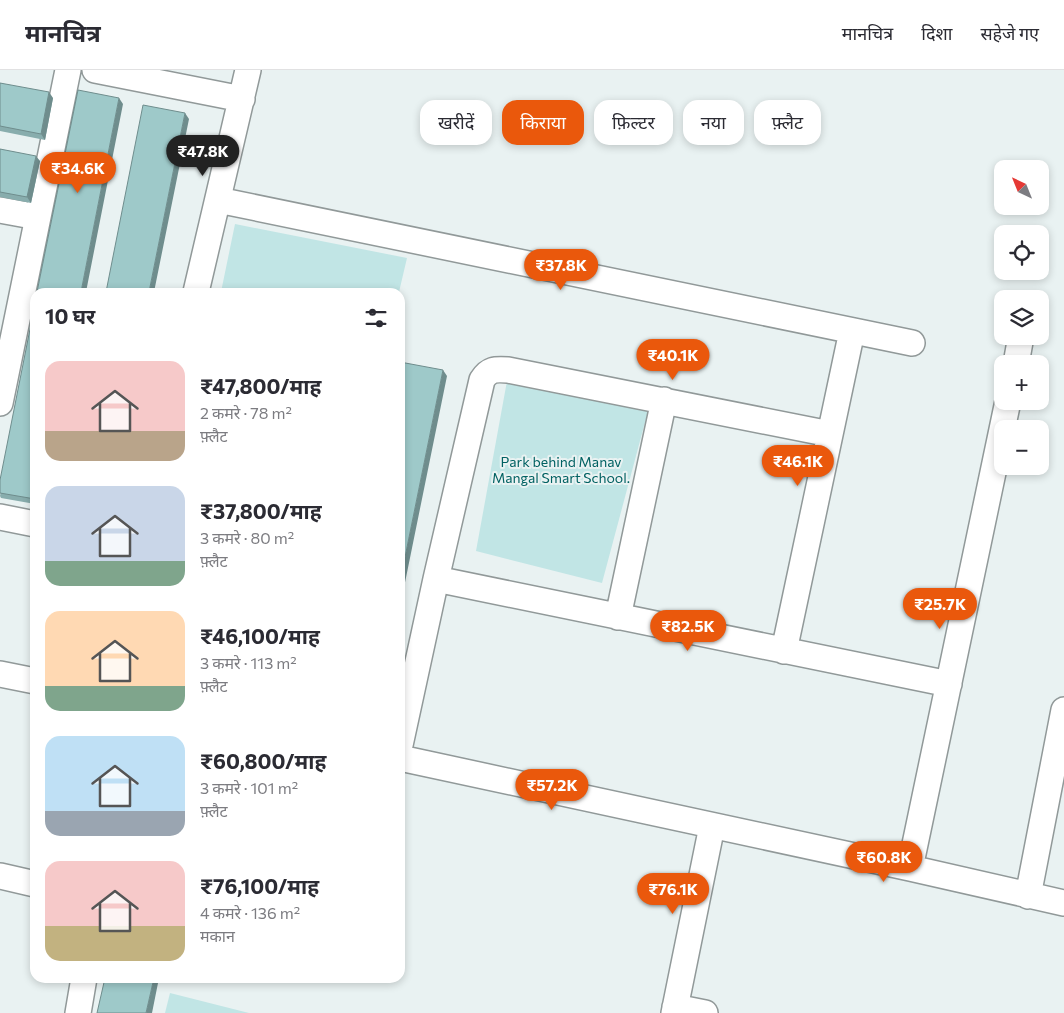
<!DOCTYPE html>
<html lang="hi">
<meta charset="utf-8">
<style>
body{margin:0;font-family:Commissioner,"Noto Sans Devanagari",sans-serif;background:#f7f7f7;color:#2b2b33;height:100vh;display:flex;flex-direction:column;font-size:19px;white-space:nowrap}
*{box-sizing:border-box;margin:0}
p{font-size:16px;color:#7c7c81}
.icon{flex:none;width:28px;height:28px;fill:none;stroke:currentColor;stroke-width:2;stroke-linecap:round;stroke-linejoin:round}
.map{position:relative;flex:1;overflow:hidden}
.panel{position:absolute;left:30px;top:218px;width:375px;height:695px;display:flex;flex-direction:column;background:#fff;border-radius:15px;box-shadow:0 2px 8px #0003}
.panel>*{flex:none}
.top-card{position:absolute;left:420px;top:30px;width:475px;height:45px;display:flex;gap:10px}
.needle{width:32px;rotate:317deg}
.tools{position:absolute;left:994px;top:90px;display:grid;gap:10px}
.tools a{display:grid;place-items:center;width:55px;height:55px;border-radius:10px;background:#fff;box-shadow:0 2px 8px #0003;font-size:25px}
.price{position:absolute;translate:-50% -42px;padding:0 11px;border-radius:18px;background:#ea580c;color:#fff;font-size:16px;line-height:32px;filter:drop-shadow(0 1px 2px #0008)}
.price::after{content:'';position:absolute;left:50%;top:30px;width:15px;height:11px;margin-left:-8px;background:inherit;clip-path:polygon(0 0,100% 0,50% 100%)}
.price.active{background:#222;color:#fff}
ul{padding:0;list-style:none}
li{display:flex;align-items:center;gap:15px;height:125px;padding:0 15px}
li span{display:grid;place-items:center;flex:none;width:140px;height:100px;border-radius:15px;color:#555}
li>.icon{margin-inline-start:auto}
span .icon{width:60px;height:60px;fill:#fffc;stroke-width:1}
li b{font-size:21px}
h2{display:flex;justify-content:space-between;align-items:center;height:60px;padding:0 15px;font-size:21px}
.pill{padding:0 18px;border-radius:15px;background:#fff;box-shadow:0 2px 8px #0003;font-size:18px;line-height:45px}
.pill.active{background:#ea580c;color:#fff}
header{display:flex;align-items:center;gap:30px;box-sizing:border-box;height:70px;padding:0 25px;background:#fff;border-bottom:1px solid #e1e1e2}
header strong{font-size:24px}
nav{display:flex;gap:28px;margin-inline-start:auto;font-size:18px}
.map>svg:first-child{display:block}
.green{fill:#c1e5e5}
.lines{fill:none;stroke-linecap:round;stroke-linejoin:round}
.minor-casing{stroke:#919999;stroke-width:28}
.minor{stroke:#fff;stroke-width:25}
.wall{fill:#88adad}
.shaded-wall{fill:#6f8d8d}
.building{fill:#9ec9c9;stroke:#6f8d8d}
.labels{text-anchor:middle;dominant-baseline:central;stroke-width:4;stroke-linejoin:round;paint-order:stroke}
.park-label{font-size:14px;fill:#016162;stroke:#e9f2f2}
</style>
<header>
<strong>मानचित्र</strong>
<nav><a>मानचित्र</a><a>दिशा</a><a>सहेजे गए</a></nav>
</header>
<div class="map">
<svg width="1064" height="943" viewBox="0 0 1064 943">
<rect width="100%" height="100%" fill="#e9f2f2"/>
<path class="green" d="M235 154 407 188 399 222H221Z
M507 311 648 341 602 513 476 481Z
M170 923 249 943H165Z"/>
<g class="lines">
<g class="minor-casing">
<path id="minor" d="M95 0 242 29
M218 130 912 273
M0 140 38 147
M196 222 248 0
M1016 294 1021 266
M0 333 68 0
M0 447 35 454
M436 509 949 614
M618 547 664 330
M784 581 852 261
M0 604 35 611
M400 675 436 509 482 310C489 299 495 299 508 300L830 364
M400 688 910 798 1064 833
M910 798 1008 331
M0 806 35 814
M1028 826 1064 640
M675 937 705 943
M78 943 84 908
M674 943 712 756"/>
</g>
<use href="#minor" class="minor"/>
</g>
<path class="wall" d="M0 13 53 28 45 70 0 61Z
M0 79 40 91 31 133 0 127Z
M35 234V434L1 428 0 426Z"/>
<path class="shaded-wall" d="M49 22 53 28 45 70 41 64Z
M119 28 123 34 86 222H81Z
M185 43 189 49 154 222H149Z
M36 86 40 91 31 133 27 127Z
M443 300 447 306 400 537V512Z
M154 908H159L152 943H146Z"/>
<path class="building" d="M0 13 49 22 41 64 0 56Z
M78 20 119 28 81 222H37Z
M143 35 185 43 149 222H106Z
M0 79 36 86 27 127 0 122Z
M35 234V429L0 423V410Z
M400 292 443 300 400 512Z
M105 908H154L146 943H97Z"/>
<g class="labels">
<g class="park-label">
<text x="561" y="391">Park behind Manav<tspan x="561" dy="16">Mangal Smart School.</tspan></text>
</g>
</g>
</svg>
<div class="tools">
<a><svg class="needle" viewBox="-14 -14 28 28"><path d="M0-13l5 13h-10z" fill="#e53935"/><path d="M0 13l5-13h-10z" fill="#7c7c81"/></svg></a>
<a><svg class="icon" aria-label="locate" viewBox="0 0 24 24"><circle cx="12" cy="12" r="6"/><path d="M12 2v4M12 18v4M2 12h4M18 12h4"/></svg></a>
<a><svg class="icon" aria-label="layers" viewBox="0 0 24 24"><path d="M12 4l9 5-9 5-9-5zM3 14l9 5 9-5"/></svg></a>
<a>+</a>
<a>−</a>
</div>
<b class="price active" style="left:203px;top:107px">₹47.8K</b>
<b class="price" style="left:78px;top:124px">₹34.6K</b>
<b class="price" style="left:561px;top:221px">₹37.8K</b>
<b class="price" style="left:673px;top:311px">₹40.1K</b>
<b class="price" style="left:798px;top:417px">₹46.1K</b>
<b class="price" style="left:940px;top:560px">₹25.7K</b>
<b class="price" style="left:688px;top:582px">₹82.5K</b>
<b class="price" style="left:552px;top:741px">₹57.2K</b>
<b class="price" style="left:884px;top:813px">₹60.8K</b>
<b class="price" style="left:673px;top:845px">₹76.1K</b>
<div class="top-card">
<a class="pill">खरीदें</a>
<a class="pill active">किराया</a>
<a class="pill">फ़िल्टर</a>
<a class="pill">नया</a>
<a class="pill">फ़्लैट</a>
</div>
<section class="panel">
<h2>10 घर<svg class="icon" aria-label="filters" viewBox="0 0 24 24"><path d="M4 7h16M4 17h16"/><circle cx="9" cy="7" r="2"/><circle cx="15" cy="17" r="2"/></svg></h2>
<ul>
<li><span style="background:linear-gradient(#f6c9c9 70%,#b9a48a 0)"><svg class="icon" aria-label="home" viewBox="0 0 24 24"><path d="M3 11l9-7 9 7M6 9v11h12V9"/></svg></span><div><b>₹47,800/माह</b><p>2 कमरे · 78 m²</p><p>फ़्लैट</p></div></li>
<li><span style="background:linear-gradient(#c9d6e8 75%,#7fa58c 0)"><svg class="icon" aria-label="home" viewBox="0 0 24 24"><path d="M3 11l9-7 9 7M6 9v11h12V9"/></svg></span><div><b>₹37,800/माह</b><p>3 कमरे · 80 m²</p><p>फ़्लैट</p></div></li>
<li><span style="background:linear-gradient(#ffd9b3 75%,#7fa58c 0)"><svg class="icon" aria-label="home" viewBox="0 0 24 24"><path d="M3 11l9-7 9 7M6 9v11h12V9"/></svg></span><div><b>₹46,100/माह</b><p>3 कमरे · 113 m²</p><p>फ़्लैट</p></div></li>
<li><span style="background:linear-gradient(#bfe0f5 75%,#9aa5b1 0)"><svg class="icon" aria-label="home" viewBox="0 0 24 24"><path d="M3 11l9-7 9 7M6 9v11h12V9"/></svg></span><div><b>₹60,800/माह</b><p>3 कमरे · 101 m²</p><p>फ़्लैट</p></div></li>
<li><span style="background:linear-gradient(#f6c9c9 65%,#c2b280 0)"><svg class="icon" aria-label="home" viewBox="0 0 24 24"><path d="M3 11l9-7 9 7M6 9v11h12V9"/></svg></span><div><b>₹76,100/माह</b><p>4 कमरे · 136 m²</p><p>मकान</p></div></li>
</ul>
</section>
</div>
